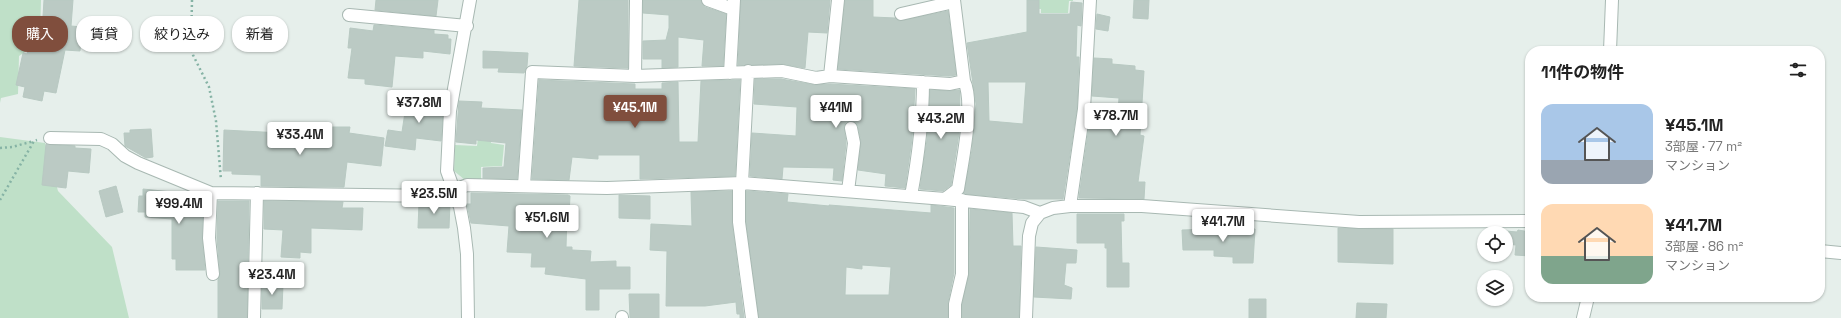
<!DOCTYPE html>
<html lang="ja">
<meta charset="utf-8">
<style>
body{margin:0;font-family:"Space Grotesk","Noto Sans JP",sans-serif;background:#f6f6f6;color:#222;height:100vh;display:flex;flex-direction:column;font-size:15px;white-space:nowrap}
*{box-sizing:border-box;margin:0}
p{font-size:13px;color:#767676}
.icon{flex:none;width:22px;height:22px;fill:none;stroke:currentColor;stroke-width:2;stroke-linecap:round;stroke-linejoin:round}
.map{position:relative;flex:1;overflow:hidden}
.details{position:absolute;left:1525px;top:46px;width:300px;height:256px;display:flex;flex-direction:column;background:#fff;border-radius:16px;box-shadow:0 1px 3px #0004}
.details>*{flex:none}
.guide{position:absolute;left:12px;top:16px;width:380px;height:36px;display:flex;gap:8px}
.buttons{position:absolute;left:1477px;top:226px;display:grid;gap:8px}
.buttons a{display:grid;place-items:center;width:36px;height:36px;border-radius:50%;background:#fff;box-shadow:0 1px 3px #0004;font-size:20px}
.price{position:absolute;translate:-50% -34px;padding:0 9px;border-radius:4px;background:#fff;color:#222;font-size:13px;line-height:26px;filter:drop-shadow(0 1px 2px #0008)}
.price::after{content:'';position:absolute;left:50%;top:24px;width:12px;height:9px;margin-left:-6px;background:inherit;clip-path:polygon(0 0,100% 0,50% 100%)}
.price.on{background:#804e3d;color:#fff}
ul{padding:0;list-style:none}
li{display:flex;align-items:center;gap:12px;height:100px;padding:0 16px}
li span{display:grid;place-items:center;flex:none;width:112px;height:80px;border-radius:12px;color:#555}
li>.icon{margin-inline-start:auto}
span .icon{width:48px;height:48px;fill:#fffc;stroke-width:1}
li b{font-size:17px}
h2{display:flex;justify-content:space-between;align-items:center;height:48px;padding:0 16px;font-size:17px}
.tag{padding:0 14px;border-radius:16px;background:#fff;box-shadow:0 1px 3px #0004;font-size:14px;line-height:36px}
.tag.on{background:#804e3d;color:#fff}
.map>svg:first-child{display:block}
.green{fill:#bfe0c8}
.building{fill:#bbcac4;stroke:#b8c9c2;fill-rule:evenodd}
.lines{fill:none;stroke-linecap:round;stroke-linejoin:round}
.minor-casing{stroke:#a8b8b2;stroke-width:14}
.path{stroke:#86b3a5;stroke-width:2.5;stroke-dasharray:2 3;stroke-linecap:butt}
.minor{stroke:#fff;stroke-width:12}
</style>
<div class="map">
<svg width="1841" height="318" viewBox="0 0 1841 318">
<rect width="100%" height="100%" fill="#e6efeb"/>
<path class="green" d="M0 0H41L40 36 28 50 19 56 18 94 1 98 0 103Z
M1028 0H1073V1H1069L1068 13H1041V9H1028Z
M0 137 45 143 58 191 112 247 129 318H0Z
M478 138H491V143L504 145 502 166 481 167V180H465L454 171 455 145 477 146Z"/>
<path class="building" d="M44 0H73L71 26 82 27 80 51 65 50 56 93 44 91 42 101 23 97 25 87 16 85 23 53 27 54 29 46 41 49Z
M376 0H438L436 16 375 10Z
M579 0H628V68L574 66Z
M643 0H701L705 7 726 14 723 66H702L704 40 678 37V67L662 68V59H643V41L666 40 669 28V15L643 13Z
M741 0H830L827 33 808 32 805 68 782 64 738 65Z
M845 0H873V17L895 18 899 21 948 11 956 75 949 76 838 69Z
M1027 0H1039V14H1070L1071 2 1082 3 1081 26 1077 25 1076 57H1079L1077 108 1063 199H1024L966 194 964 193 972 150 976 104 967 43 1027 32ZM988 82H1026L1023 124 989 121Z
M1134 0H1149L1148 19 1133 18Z
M1097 14 1110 17 1108 31 1096 29Z
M374 25 434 30V34L448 35V39H451L450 54 423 51V58L395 56 392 87 365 84V79L348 78 352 48H348L350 28 373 31Z
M483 51 528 53 527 66 524 73 498 72 499 68H483Z
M1094 58 1112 59V64L1135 66V70L1144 71 1140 135 1144 136 1138 182H1145L1144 199 1079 198 1089 126 1117 128 1119 98 1092 96Z
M755 79H781L815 85 830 84 915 89 912 139 905 188 885 186 886 174 858 170 861 142 858 126 853 121 846 122 844 126 846 143 842 181 833 180 834 168 783 167 782 179 750 176 752 133 796 136 797 107 754 104Z
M539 80 635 84V89H662V83L678 82 679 142H698L701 81 740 80 735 176 640 179V155H598V159L572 157 569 180 532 179Z
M930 90 950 91 959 90 960 92 959 133 951 185 943 191 920 189 927 140Z
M419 97 444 100 441 141 416 138 415 150 385 146 388 130 402 132 407 99 419 101Z
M459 101 482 102 481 108 522 110 517 179 483 178V168L504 167 506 143 476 140V144L456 142Z
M301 127H350L349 133 384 138 381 166 347 162 344 187 261 186V175L232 174V171H223L224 130 300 134Z
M151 129 153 157 146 158 125 146 124 133H130V130Z
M46 144 75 146V148L91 149 89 173 68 171 66 188 42 185Z
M116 186 123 212 106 217 99 191Z
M143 189 172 192V197L203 198 202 238 205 270H176V259H172V219L145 217V212H138L139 196H143Z
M732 191V223L744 318H740V314H737L736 302 705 306H666L667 251 650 250 651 224 692 226 691 192Z
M746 191 788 194 787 202 829 206V205L931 213V205L954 208V273L948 302V318H759L746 221ZM862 265 891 267 889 295H845L846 267 862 269Z
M471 193 568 195 570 196 569 215H567L566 247H572V250L591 251 590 262 616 261V267H630V289H599V310H586V279L545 274 546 267H531L532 253 507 252 509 226 471 223 467 204H471Z
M619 195 650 196V219L619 218Z
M218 201H249L247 318H218V279L220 274 217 238Z
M264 201 343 202 342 208H363L362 230 311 228V253L300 252V258L281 257 283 230 264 229Z
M443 202 450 203 449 228H418L419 203Z
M970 209 1012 213 1013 246H1021L1019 318H962V305L969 274Z
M1077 214H1124V221H1121L1122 263H1129V287H1107V248H1105V243H1077Z
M1215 228 1255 229 1253 263H1233V257L1214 256V250H1183L1182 230 1215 229Z
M1338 228 1393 229V264L1338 262Z
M1518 230 1530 232V256L1515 255 1516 245 1506 244V231L1517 232Z
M1036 247 1077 250 1076 263H1066L1064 285 1072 288 1071 299 1034 297Z
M262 283 283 284 282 309H262Z
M629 294H659V318H630Z
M1249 299H1266V318H1249Z
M1357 303 1387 304 1386 318H1356Z"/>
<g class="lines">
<g class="minor-casing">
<path id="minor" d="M708 0 733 9
M901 14 954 2
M349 15 467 26
M1610 51 1612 0
M748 71 742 183 739 189V222L752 318
M730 73 734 0
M635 76 636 0
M830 76 838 0
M50 138 101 139 112 144 125 156 138 163 211 193 439 196 467 185 607 188 742 183 945 199 1024 207 1040 213
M524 185 532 72 635 76 782 71 816 78 830 76 950 84 964 81
M848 191 854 143 851 128
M211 193 209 238 213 274
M911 196C918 158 923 121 923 82
M945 199 958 189C962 163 975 103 964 81L954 0
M1070 206 1084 109 1090 0
M1820 251 1841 253
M254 318 257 193
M468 318 467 254 464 228 460 207 447 171 450 111 470 0
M622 318V317
M955 318V304L962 274V200
M1026 318 1029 236 1032 223 1040 213 1053 208 1070 206H1142L1359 222 1530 221
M1583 318 1588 297"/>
</g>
<path class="path" d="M192 0 191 47 193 55 209 87 216 121 221 180
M0 148 12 147 34 141
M0 200 34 141 37 140"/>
<use href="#minor" class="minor"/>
</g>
</svg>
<div class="buttons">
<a><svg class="icon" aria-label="locate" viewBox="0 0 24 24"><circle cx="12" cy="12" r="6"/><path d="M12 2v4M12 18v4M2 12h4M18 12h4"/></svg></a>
<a><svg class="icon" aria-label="layers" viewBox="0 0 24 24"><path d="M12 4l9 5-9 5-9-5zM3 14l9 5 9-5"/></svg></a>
</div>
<b class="price" style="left:419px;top:124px">¥37.8M</b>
<b class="price on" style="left:635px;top:129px">¥45.1M</b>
<b class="price" style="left:836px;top:129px">¥41M</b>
<b class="price" style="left:1116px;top:137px">¥78.7M</b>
<b class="price" style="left:941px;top:140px">¥43.2M</b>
<b class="price" style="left:300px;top:156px">¥33.4M</b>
<b class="price" style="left:434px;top:215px">¥23.5M</b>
<b class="price" style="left:179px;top:225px">¥99.4M</b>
<b class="price" style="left:547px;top:239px">¥51.6M</b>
<b class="price" style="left:1223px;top:243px">¥41.7M</b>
<b class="price" style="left:272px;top:296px">¥23.4M</b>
<div class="guide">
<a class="tag on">購入</a>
<a class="tag">賃貸</a>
<a class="tag">絞り込み</a>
<a class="tag">新着</a>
</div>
<section class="details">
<h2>11件の物件<svg class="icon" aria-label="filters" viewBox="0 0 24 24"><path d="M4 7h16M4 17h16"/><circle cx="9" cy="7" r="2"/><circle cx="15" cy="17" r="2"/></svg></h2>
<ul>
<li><span style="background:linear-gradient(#a9c7e8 70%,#9aa5b1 0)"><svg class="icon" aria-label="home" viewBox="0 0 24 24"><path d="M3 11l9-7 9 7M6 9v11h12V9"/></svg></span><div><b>¥45.1M</b><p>3部屋 · 77 m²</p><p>マンション</p></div></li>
<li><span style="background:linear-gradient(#ffd9b3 65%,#7fa58c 0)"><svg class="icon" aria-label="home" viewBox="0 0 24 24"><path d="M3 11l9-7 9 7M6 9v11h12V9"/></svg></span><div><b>¥41.7M</b><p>3部屋 · 86 m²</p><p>マンション</p></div></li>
</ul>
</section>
</div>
